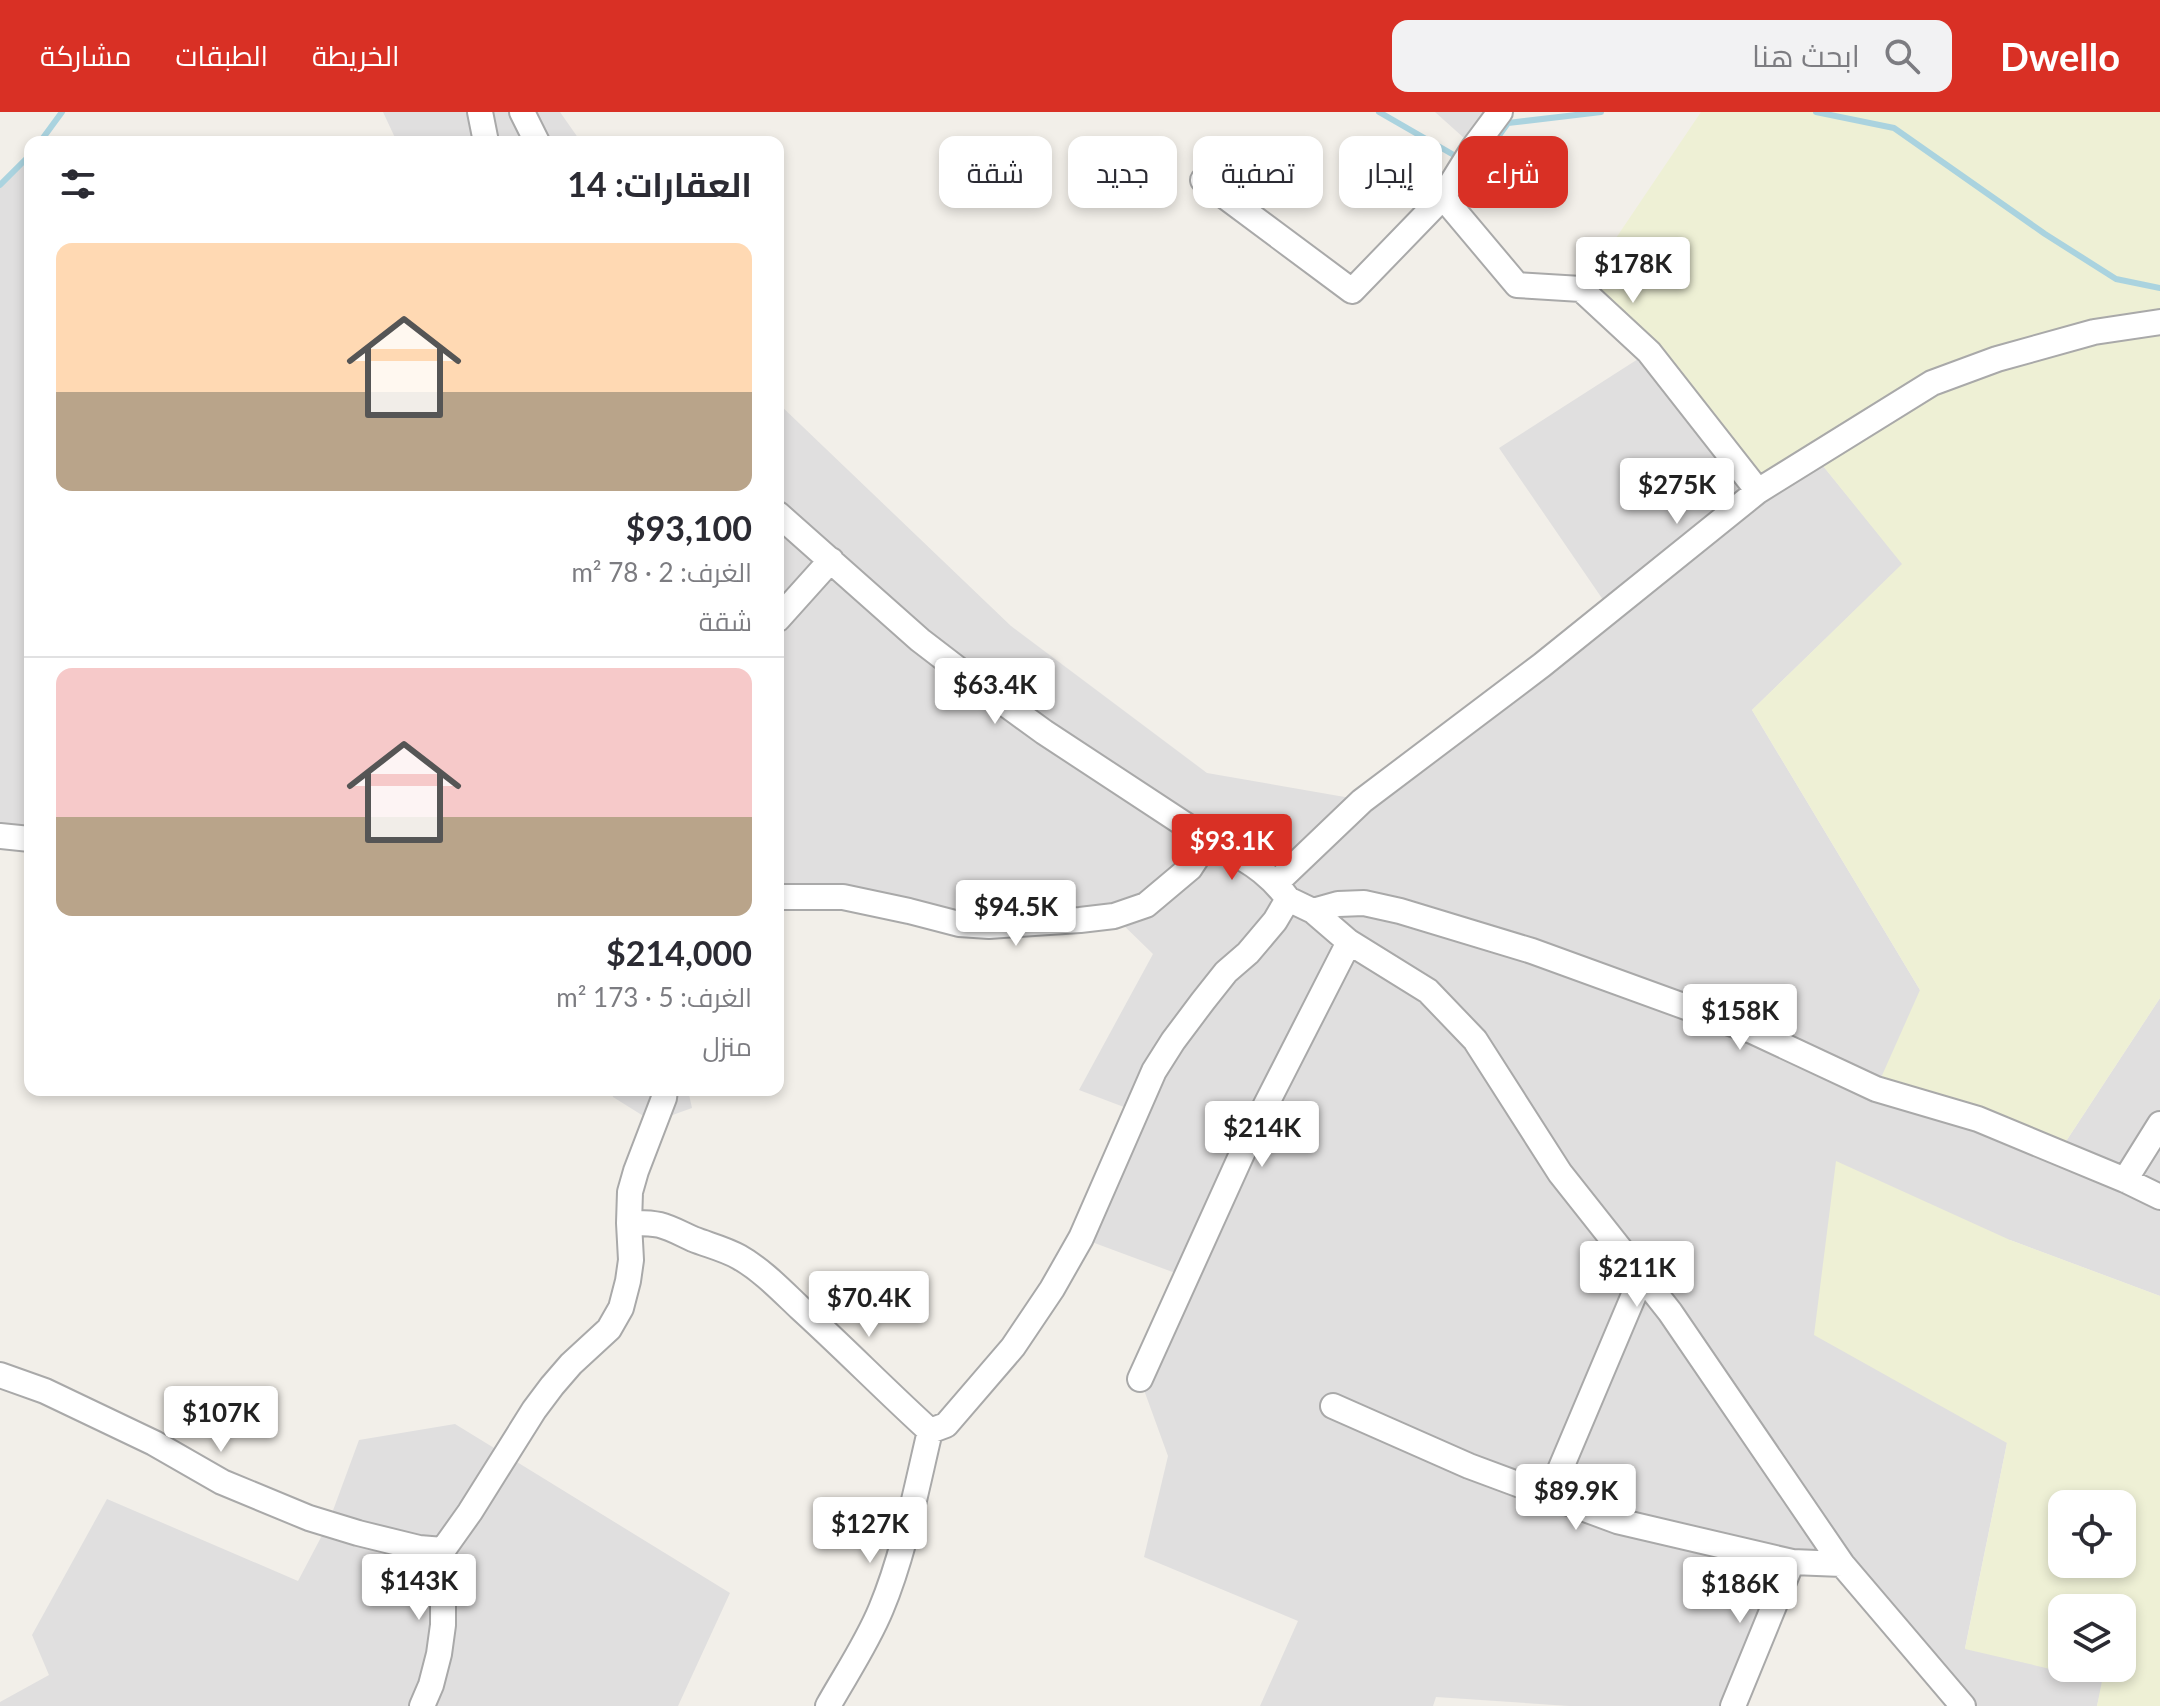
<!DOCTYPE html>
<html lang="ar">
<meta charset="utf-8">
<style>
body{margin:0;font-family:Lato,Cairo,sans-serif;background:#f2f2f3;color:#2b2b33;direction:rtl;height:100vh;display:flex;flex-direction:column;font-size:30px;white-space:nowrap}
*{box-sizing:border-box;margin:0}
p{font-size:26px;color:#7c7c81}
.icon{flex:none;width:44px;height:44px;fill:none;stroke:currentColor;stroke-width:2;stroke-linecap:round;stroke-linejoin:round}
.map{position:relative;flex:1;overflow:hidden;direction:ltr}
.side{position:absolute;left:24px;top:24px;width:760px;height:960px;display:flex;flex-direction:column;background:#fff;border-radius:16px;box-shadow:0 4px 12px #0003;direction:rtl}
.side>*{flex:none}
.banner{position:absolute;left:808px;top:24px;width:760px;height:72px;direction:rtl;display:flex;gap:16px}
.fabs{position:absolute;left:2048px;top:1378px;display:grid;gap:16px}
.fabs a{display:grid;place-items:center;width:88px;height:88px;border-radius:16px;background:#fff;box-shadow:0 4px 12px #0003;font-size:40px}
.price{position:absolute;translate:-50% -68px;padding:0 18px;border-radius:8px;background:#fff;color:#222;font-size:26px;line-height:52px;filter:drop-shadow(0 2px 4px #0008)}
.price::after{content:'';position:absolute;left:50%;top:48px;width:24px;height:18px;margin-left:-12px;background:inherit;clip-path:polygon(0 0,100% 0,50% 100%)}
.price.current{background:#d93025;color:#fff}
ul{padding:0;list-style:none}
li{display:grid;align-content:center;gap:16px;height:424px;padding:0 32px}
li+li{border-top:2px solid #e1e1e2}
li span{display:grid;place-items:center;height:248px;border-radius:16px;color:#555}
li>.icon{margin-inline-start:auto}
span .icon{width:144px;height:144px;fill:#fffc;stroke-width:1}
li b{font-size:34px}
h2{display:flex;justify-content:space-between;align-items:center;height:96px;padding:0 32px;font-size:34px}
.tag{padding:0 28px;border-radius:16px;background:#fff;box-shadow:0 4px 12px #0003;font-size:28px;line-height:72px}
.tag.current{background:#d93025;color:#fff}
header{display:flex;align-items:center;gap:48px;box-sizing:border-box;height:112px;padding:0 40px;background:#d93025;color:#fff}
header strong{font-size:38px}
nav{display:flex;gap:44px;margin-inline-start:auto;font-size:28px}
.search{width:560px;height:72px;background:#f2f2f3;display:flex;align-items:center;gap:20px;box-sizing:border-box;padding:0 28px;border-radius:16px;color:#7c7c81;font-size:30px}
.map>svg:first-child{display:block}
.residential{fill:#e0dfdf}
.farmland{fill:#eef0d5;fill-rule:evenodd}
.lines{fill:none;stroke-linecap:round;stroke-linejoin:round}
.stream{stroke:#aad3df;stroke-width:6}
.minor-casing{stroke:#a9a9a9;stroke-width:28}
.minor{stroke:#fff;stroke-width:24}
</style>
<header>
<strong>Dwello</strong>
<div class="search"><svg class="icon" aria-label="search" viewBox="0 0 24 24"><circle cx="10" cy="10" r="6"/><path d="M15 15l6 6"/></svg>ابحث هنا</div>
<nav><a>الخريطة</a><a>الطبقات</a><a>مشاركة</a></nav>
</header>
<div class="map">
<svg width="2160" height="1594" viewBox="0 0 2160 1594">
<rect width="100%" height="100%" fill="#f2efe9"/>
<path class="residential" d="M383 0H560L581 30H397Z
M1435 0H1500L1474 35Z
M29 45 30 46V727L0 724V73Z
M1649 240 1815 344 1903 452 1752 598 1920 878 2059 1040 2160 886V1184L2010 1128 2007 1331 1965 1536 2103 1569 2097 1594H1963L1842 1452 1792 1450 1733 1594H1569L1436 1585 1433 1594H1260L1298 1509 1144 1445 1168 1344 1140 1267 1186 1165 1081 1126 1137 1000 1079 978 1153 842 1114 804 1022 811 778 785V291L1011 514 1207 661 1362 688 1610 498 1499 336Z
M611 978H688L692 996 653 1010 613 985Z
M455 1312 730 1481 678 1594H0V1590L49 1563 32 1523 107 1387 298 1469 328 1412 359 1328Z"/>
<path class="farmland" d="M1701 0H2160V886L2059 1040 1876 977 1920 878 1752 598 1902 452 1815 344 1758 379 1581 178Z
M1836 1049 2010 1128 2160 1184V1594H2097L2102 1569 1965 1537 2007 1331 1814 1223ZM2062 1392H2122V1452H2062ZM2062 1496H2122V1556H2062Z"/>
<g class="lines">
<path class="stream" d="M1379 0 1459 46
M1816 0 1894 16 2045 122 2116 167 2160 176
M40 30 62 0
M1469 51 1477 54 1508 11 1601 0
M0 73 30 43"/>
<g class="minor-casing">
<path id="minor" d="M480 0 486 30
M522 0 537 30
M1203 68 1352 179 1443 85 1474 35 1500 0
M1443 85 1517 173 1581 177 1649 240 1758 379
M778 507 831 448
M0 724 30 727
M1276 771 1362 689 1542 553 1758 379 1932 271 1997 247 2094 220 2160 210
M778 785H843L909 799 959 812 989 814 1080 808 1114 804 1146 793 1190 756 1205 733
M1288 787 1313 799 1349 830 1428 879 1475 928 1560 1061 1670 1200 1842 1452 1963 1594
M1313 799 1338 792 1364 791 1400 799 1532 839 1752 919 1876 977 1978 1007 2125 1068 2160 1085
M2125 1068 2160 1012
M629 1111 630 1080 636 1059 664 986 665 978
M0 1263 45 1279 154 1331 222 1370 309 1406 358 1421 419 1436 443 1438
M1140 1267 1250 1024 1349 830
M1333 1294 1469 1354 1617 1409 1792 1450 1842 1452
M1549 1384 1642 1164
M422 1594 431 1573 439 1542 443 1513V1438L470 1400 534 1298 552 1274 571 1252 609 1217 621 1196 628 1169 631 1148 629 1111C661 1110 665 1114 693 1127 708 1133 725 1137 739 1145 762 1158 781 1178 800 1196 844 1236 886 1279 930 1319L946 1313 1013 1235 1052 1177 1081 1126 1154 959 1173 929 1203 889 1226 860 1248 841 1275 809 1288 787C1274 767 1252 749 1229 740 1222 737 1211 737 1205 732 1199 727 1194 719 1187 714L1044 620 963 561 920 528 778 402
M828 1594C846 1562 867 1531 881 1497 904 1442 916 1378 930 1319
M1733 1594 1792 1450"/>
</g>
<use href="#minor" class="minor"/>
</g>
</svg>
<div class="fabs">
<a><svg class="icon" aria-label="locate" viewBox="0 0 24 24"><circle cx="12" cy="12" r="6"/><path d="M12 2v4M12 18v4M2 12h4M18 12h4"/></svg></a>
<a><svg class="icon" aria-label="layers" viewBox="0 0 24 24"><path d="M12 4l9 5-9 5-9-5zM3 14l9 5 9-5"/></svg></a>
</div>
<b class="price" style="left:1633px;top:193px">$178K</b>
<b class="price" style="left:1677px;top:414px">$275K</b>
<b class="price" style="left:995px;top:614px">$63.4K</b>
<b class="price current" style="left:1232px;top:770px">$93.1K</b>
<b class="price" style="left:1016px;top:836px">$94.5K</b>
<b class="price" style="left:1740px;top:940px">$158K</b>
<b class="price" style="left:1262px;top:1057px">$214K</b>
<b class="price" style="left:1637px;top:1197px">$211K</b>
<b class="price" style="left:869px;top:1227px">$70.4K</b>
<b class="price" style="left:221px;top:1342px">$107K</b>
<b class="price" style="left:1576px;top:1420px">$89.9K</b>
<b class="price" style="left:870px;top:1453px">$127K</b>
<b class="price" style="left:419px;top:1510px">$143K</b>
<b class="price" style="left:1740px;top:1513px">$186K</b>
<div class="banner">
<a class="tag current">شراء</a>
<a class="tag">إيجار</a>
<a class="tag">تصفية</a>
<a class="tag">جديد</a>
<a class="tag">شقة</a>
</div>
<section class="side">
<h2>العقارات: 14<svg class="icon" aria-label="filters" viewBox="0 0 24 24"><path d="M4 7h16M4 17h16"/><circle cx="9" cy="7" r="2"/><circle cx="15" cy="17" r="2"/></svg></h2>
<ul>
<li><span style="background:linear-gradient(#ffd9b3 60%,#b9a48a 0)"><svg class="icon" aria-label="home" viewBox="0 0 24 24"><path d="M3 11l9-7 9 7M6 9v11h12V9"/></svg></span><div><b>$93,100</b><p>الغرف: 2 · 78 m²</p><p>شقة</p></div></li>
<li><span style="background:linear-gradient(#f6c9c9 60%,#b9a48a 0)"><svg class="icon" aria-label="home" viewBox="0 0 24 24"><path d="M3 11l9-7 9 7M6 9v11h12V9"/></svg></span><div><b>$214,000</b><p>الغرف: 5 · 173 m²</p><p>منزل</p></div></li>
</ul>
</section>
</div>
